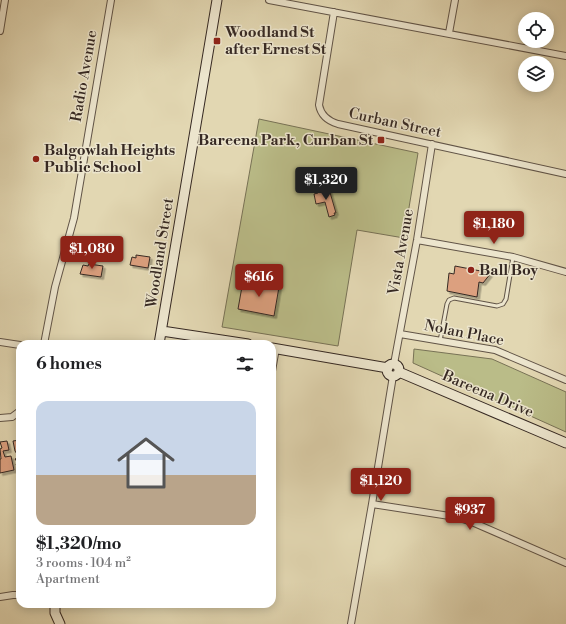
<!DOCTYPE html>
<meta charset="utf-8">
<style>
body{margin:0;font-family:"Libre Bodoni",serif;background:#f6f6f6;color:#202124;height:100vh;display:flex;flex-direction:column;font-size:15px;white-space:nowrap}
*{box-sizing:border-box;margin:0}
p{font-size:13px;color:#757577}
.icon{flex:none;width:22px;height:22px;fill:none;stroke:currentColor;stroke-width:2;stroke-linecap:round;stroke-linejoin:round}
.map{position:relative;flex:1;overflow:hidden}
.drawer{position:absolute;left:16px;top:340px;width:260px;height:268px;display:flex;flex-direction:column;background:#fff;border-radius:12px;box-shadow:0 2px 10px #0003}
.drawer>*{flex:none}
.tools{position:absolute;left:518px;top:12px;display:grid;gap:8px}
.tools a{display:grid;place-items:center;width:36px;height:36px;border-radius:50%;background:#fff;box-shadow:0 2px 10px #0003;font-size:20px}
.price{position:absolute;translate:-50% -34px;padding:0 9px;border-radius:4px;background:#8f2418;color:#fff;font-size:13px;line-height:26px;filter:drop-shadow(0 1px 2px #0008)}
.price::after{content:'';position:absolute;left:50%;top:24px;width:12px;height:9px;margin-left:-6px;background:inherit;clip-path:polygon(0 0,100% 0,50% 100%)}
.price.current{background:#222;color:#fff}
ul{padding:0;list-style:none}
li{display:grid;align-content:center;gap:8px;height:212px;padding:0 20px}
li+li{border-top:1px solid #e0e0e0}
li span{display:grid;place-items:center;height:124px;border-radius:12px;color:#555}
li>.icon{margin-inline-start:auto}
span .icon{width:72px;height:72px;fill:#fffc;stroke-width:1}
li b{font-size:17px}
h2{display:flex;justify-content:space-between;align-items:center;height:48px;padding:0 20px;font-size:17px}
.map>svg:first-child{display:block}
.green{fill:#babc88;stroke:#787256}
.building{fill:#dca07f;stroke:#362923;filter:url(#shadow)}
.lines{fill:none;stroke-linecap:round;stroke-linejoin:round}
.lane-casing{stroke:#615447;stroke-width:5}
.street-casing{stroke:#615447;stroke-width:8}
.secondary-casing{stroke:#362923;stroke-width:11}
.lane{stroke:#ece5cd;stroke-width:3}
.street{stroke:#ece5cd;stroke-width:6}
.secondary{stroke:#ece5cd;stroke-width:9}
.poi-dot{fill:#8f2418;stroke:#ece5cd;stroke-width:1.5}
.labels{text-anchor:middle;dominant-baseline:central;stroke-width:3;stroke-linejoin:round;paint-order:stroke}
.poi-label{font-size:15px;font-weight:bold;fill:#362923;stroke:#ece5cd;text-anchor:start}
.street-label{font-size:15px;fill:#362923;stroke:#ece5cd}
</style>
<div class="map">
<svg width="566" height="624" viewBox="0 0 566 624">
<defs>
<filter id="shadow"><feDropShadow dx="2.5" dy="2.5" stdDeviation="0" flood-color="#0004"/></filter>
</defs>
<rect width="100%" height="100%" fill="#e2d7b2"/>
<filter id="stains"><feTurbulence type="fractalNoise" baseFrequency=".005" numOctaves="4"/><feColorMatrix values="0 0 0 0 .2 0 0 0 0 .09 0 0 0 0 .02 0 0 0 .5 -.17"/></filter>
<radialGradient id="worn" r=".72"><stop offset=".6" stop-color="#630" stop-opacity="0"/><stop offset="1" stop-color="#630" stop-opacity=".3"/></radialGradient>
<path class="green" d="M259 119 418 153 404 238 357 230 338 346 222 327Z
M414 349 492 359 566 392V432L413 363Z"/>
<path class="building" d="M329 189 336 213H334L335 215 329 217 325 202 316 204 314 194 318 193V191Z
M136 255 150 257 148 268 130 265 132 257 136 258Z
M89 264 103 266 101 277 80 274 83 265 88 266Z
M455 266 491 273 483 283 479 282 477 297 447 291 449 273 454 274Z
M243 281 279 287 274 316 238 309Z
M20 440V468L18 469 16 464 18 463 15 459 19 457 15 451 13 441Z
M7 441 9 450 3 451 5 457 11 456 14 470 0 473V459H1L0 449 2 448 0 442Z"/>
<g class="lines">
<g class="lane-casing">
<path id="lane" d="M440 341 447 304 449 300 454 298 497 306 503 304 506 299 513 257"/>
</g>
<g class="street-casing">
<path id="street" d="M269 0 566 56
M334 12 319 105C321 116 328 121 338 124L566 174
M0 31 5 0
M449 33 455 0
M417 240 513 257 566 272
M400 334 495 350 566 380
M0 342 20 345
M44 344 55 287 74 218 111 0
M394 364 417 240 432 144
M272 371 276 348
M0 418 12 417 20 411
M372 504 456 517 472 522 566 563
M0 597 13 595H20
M351 624 372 504 393 376"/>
</g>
<g class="secondary-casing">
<path id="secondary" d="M162 331 248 344
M159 344 217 0
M272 348 388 368
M387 370a6 6 0 1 1 12 0a6 6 0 1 1-12 0Z
M399 372 566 443
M55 604V613L60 624"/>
</g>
<use href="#lane" class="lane"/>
<use href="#street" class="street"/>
<use href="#secondary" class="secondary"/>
</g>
<g class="poi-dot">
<rect x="213" y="37" width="8" height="8" rx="2"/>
<rect x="377" y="136" width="8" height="8" rx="2"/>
<circle cx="36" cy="159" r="4"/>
<circle cx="471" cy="270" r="4"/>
</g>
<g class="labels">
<g class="poi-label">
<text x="225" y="32">Woodland St<tspan x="225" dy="17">after Ernest St</tspan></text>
<text x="373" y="140" text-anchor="end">Bareena Park, Curban St</text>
<text x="44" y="150">Balgowlah Heights<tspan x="44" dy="17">Public School</tspan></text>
<text x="479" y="270">Ball Boy</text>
</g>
<g class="street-label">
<text transform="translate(84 76) rotate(-80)">Radio Avenue</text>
<text transform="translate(395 123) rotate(12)">Curban Street</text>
<text transform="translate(401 252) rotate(-80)">Vista Avenue</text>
<text transform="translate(160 253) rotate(-81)">Woodland Street</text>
<text transform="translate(464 333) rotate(11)">Nolan Place</text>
<text transform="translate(488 394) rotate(23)">Bareena Drive</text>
</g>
</g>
<rect width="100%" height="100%" filter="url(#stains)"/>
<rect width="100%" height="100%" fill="url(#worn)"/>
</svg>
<div class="tools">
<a><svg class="icon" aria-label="locate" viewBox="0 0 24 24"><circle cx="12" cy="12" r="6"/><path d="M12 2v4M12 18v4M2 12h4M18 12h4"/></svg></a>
<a><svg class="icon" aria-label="layers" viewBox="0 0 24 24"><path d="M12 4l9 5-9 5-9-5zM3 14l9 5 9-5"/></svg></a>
</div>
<b class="price current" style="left:326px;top:201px">$1,320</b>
<b class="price" style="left:494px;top:245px">$1,180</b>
<b class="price" style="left:92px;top:270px">$1,080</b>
<b class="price" style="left:259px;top:298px">$616</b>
<b class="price" style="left:381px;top:502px">$1,120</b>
<b class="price" style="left:470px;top:531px">$937</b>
<section class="drawer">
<h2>6 homes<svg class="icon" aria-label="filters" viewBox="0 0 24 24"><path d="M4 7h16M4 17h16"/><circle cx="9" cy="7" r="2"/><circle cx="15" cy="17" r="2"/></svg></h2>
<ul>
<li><span style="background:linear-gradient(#c9d6e8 60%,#b9a48a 0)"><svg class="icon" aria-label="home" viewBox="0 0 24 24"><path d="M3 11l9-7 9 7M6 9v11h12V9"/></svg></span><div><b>$1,320/mo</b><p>3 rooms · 104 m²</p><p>Apartment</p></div></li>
</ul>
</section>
</div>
